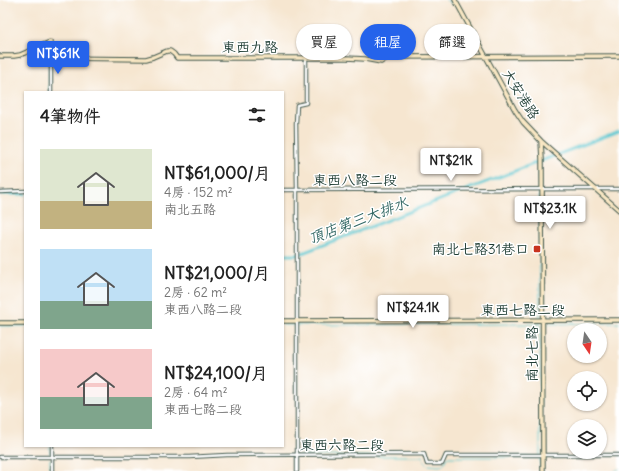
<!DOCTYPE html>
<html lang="zh-TW">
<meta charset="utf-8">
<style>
body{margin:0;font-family:Delius,"LXGW WenKai TC",sans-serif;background:#f6f6f6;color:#222;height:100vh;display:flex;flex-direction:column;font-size:15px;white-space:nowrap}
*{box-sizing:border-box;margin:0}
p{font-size:13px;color:#767676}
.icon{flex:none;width:22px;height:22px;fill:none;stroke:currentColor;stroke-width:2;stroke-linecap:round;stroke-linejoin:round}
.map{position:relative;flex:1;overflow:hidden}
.details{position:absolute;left:24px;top:91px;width:260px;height:356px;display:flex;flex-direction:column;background:#fff;border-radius:0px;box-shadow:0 1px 3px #0004}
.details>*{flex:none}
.hud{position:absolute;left:296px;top:24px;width:263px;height:36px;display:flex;gap:8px}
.needle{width:26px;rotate:167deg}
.buttons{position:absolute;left:567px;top:323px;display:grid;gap:8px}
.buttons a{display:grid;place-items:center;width:40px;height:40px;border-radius:50%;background:#fff;box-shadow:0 1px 3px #0004;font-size:20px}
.price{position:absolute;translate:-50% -34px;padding:0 9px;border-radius:4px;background:#fff;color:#222;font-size:13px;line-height:26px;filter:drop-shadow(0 1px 2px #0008)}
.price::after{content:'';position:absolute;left:50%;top:24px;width:12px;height:9px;margin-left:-6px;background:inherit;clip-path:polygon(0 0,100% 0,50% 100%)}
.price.active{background:#2563eb;color:#fff}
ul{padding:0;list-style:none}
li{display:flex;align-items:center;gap:12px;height:100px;padding:0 16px}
li span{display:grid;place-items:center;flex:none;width:112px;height:80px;border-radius:0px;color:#555}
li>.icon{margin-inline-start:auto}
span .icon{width:48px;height:48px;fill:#fffc;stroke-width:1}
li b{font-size:17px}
h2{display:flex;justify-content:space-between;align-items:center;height:48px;padding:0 16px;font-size:17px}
.pill{padding:0 14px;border-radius:18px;background:#fff;box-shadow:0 1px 3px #0004;font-size:14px;line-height:36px}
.pill.active{background:#2563eb;color:#fff}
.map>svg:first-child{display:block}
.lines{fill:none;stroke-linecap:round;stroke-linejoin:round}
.stream{stroke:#56c4cc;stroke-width:1}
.canal{stroke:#56c4cc;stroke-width:3}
.street-casing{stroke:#3f564b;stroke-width:4.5}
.secondary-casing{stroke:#3f564b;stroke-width:5.5}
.street{stroke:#fff;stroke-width:2.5}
.secondary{stroke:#f9e7c3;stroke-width:3.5}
.poi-dot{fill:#c8321e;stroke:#fff;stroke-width:1.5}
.labels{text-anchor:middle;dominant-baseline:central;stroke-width:3;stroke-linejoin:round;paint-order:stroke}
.street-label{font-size:14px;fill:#1f3d34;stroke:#fff}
.poi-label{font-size:14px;fill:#1f3d34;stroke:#fff;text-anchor:end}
.water-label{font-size:15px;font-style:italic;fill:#306662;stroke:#fff}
</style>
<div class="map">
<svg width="619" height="471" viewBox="0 0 619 471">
<rect width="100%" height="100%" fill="#fff"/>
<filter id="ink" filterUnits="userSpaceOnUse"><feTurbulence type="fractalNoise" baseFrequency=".025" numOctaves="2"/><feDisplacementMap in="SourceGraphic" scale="8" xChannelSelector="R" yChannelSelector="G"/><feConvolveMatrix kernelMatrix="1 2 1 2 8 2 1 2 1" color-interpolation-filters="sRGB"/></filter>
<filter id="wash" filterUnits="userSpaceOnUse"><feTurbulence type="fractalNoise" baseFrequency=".012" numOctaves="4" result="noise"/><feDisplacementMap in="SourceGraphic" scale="16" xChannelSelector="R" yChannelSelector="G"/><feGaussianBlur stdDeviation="0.9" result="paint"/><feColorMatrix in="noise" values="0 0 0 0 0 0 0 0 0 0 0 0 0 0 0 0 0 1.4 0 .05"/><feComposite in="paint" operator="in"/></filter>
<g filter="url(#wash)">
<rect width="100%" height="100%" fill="#f6e6d0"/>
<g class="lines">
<path class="stream" d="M446 0 454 4
M49 92V55
M539 162 540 318
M540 322V471
M545 324 619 323
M283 325 540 324
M0 326H25
M50 455V446
M298 456H422L426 464
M429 465 439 466 443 465 447 457H540
M50 471V459
M615 471 619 469"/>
<path class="canal" d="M0 194H25
M283 255H297L619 131"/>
</g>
</g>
<g filter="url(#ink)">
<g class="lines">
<g class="street-casing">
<path id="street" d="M51 92V58
M283 190 619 189
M0 192 25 191
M52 446V471
M0 457H189L227 455 424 454 427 464H442L446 455H619
M297 471V190L296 123 297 105 306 103V58"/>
</g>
<g class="secondary-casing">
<path id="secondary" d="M455 0 515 110 523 122 541 141 619 210
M0 56H14L20 55 50 42 51 58 146 59 153 57 167 51H170L174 54 177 58H347L365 59 381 62 388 57 619 56
M541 141 542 159 543 471
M283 321 619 320
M0 323H25"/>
</g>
<use href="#street" class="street"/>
<use href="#secondary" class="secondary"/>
</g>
</g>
<rect class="poi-dot" x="533" y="245" width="8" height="8" rx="2"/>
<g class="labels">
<g class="street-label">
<text x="250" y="47">東西九路</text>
<text transform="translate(521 94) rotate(58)">大安港路</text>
<text x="355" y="180">東西八路二段</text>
<text x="523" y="310">東西七路二段</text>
<text transform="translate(532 354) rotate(-90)">南北七路</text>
<text x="342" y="445">東西六路二段</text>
</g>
<g class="poi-label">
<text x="529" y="249">南北七路31巷口</text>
</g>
<g class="water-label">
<text transform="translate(358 220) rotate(-21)">頂店第三大排水</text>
</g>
</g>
</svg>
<div class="buttons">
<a><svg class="needle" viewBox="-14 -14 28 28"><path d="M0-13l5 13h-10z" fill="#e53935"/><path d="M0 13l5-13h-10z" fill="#767676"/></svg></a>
<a><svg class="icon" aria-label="locate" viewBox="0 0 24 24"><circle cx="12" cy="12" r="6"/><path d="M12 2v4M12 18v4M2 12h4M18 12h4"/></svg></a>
<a><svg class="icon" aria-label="layers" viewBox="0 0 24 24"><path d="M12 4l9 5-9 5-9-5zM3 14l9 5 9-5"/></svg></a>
</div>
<b class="price active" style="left:58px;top:75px">NT$61K</b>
<b class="price" style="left:451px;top:182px">NT$21K</b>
<b class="price" style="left:550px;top:230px">NT$23.1K</b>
<b class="price" style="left:413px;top:329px">NT$24.1K</b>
<div class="hud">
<a class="pill">買屋</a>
<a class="pill active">租屋</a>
<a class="pill">篩選</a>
</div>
<section class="details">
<h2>4筆物件<svg class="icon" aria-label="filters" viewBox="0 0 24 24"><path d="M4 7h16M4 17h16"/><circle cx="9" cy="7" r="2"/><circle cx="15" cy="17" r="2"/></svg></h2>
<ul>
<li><span style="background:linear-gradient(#dfe7d0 65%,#c2b280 0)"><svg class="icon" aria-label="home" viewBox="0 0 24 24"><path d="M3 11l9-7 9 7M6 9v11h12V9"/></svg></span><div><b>NT$61,000/月</b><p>4房 · 152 m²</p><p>南北五路</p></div></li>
<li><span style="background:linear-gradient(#bfe0f5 65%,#7fa58c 0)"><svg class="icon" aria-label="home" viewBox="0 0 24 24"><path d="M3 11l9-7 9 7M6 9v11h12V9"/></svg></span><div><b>NT$21,000/月</b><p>2房 · 62 m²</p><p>東西八路二段</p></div></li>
<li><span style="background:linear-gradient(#f6c9c9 60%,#7fa58c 0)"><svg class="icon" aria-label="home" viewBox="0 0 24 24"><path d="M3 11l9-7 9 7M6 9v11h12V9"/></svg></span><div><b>NT$24,100/月</b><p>2房 · 64 m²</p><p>東西七路二段</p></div></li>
</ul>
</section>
</div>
